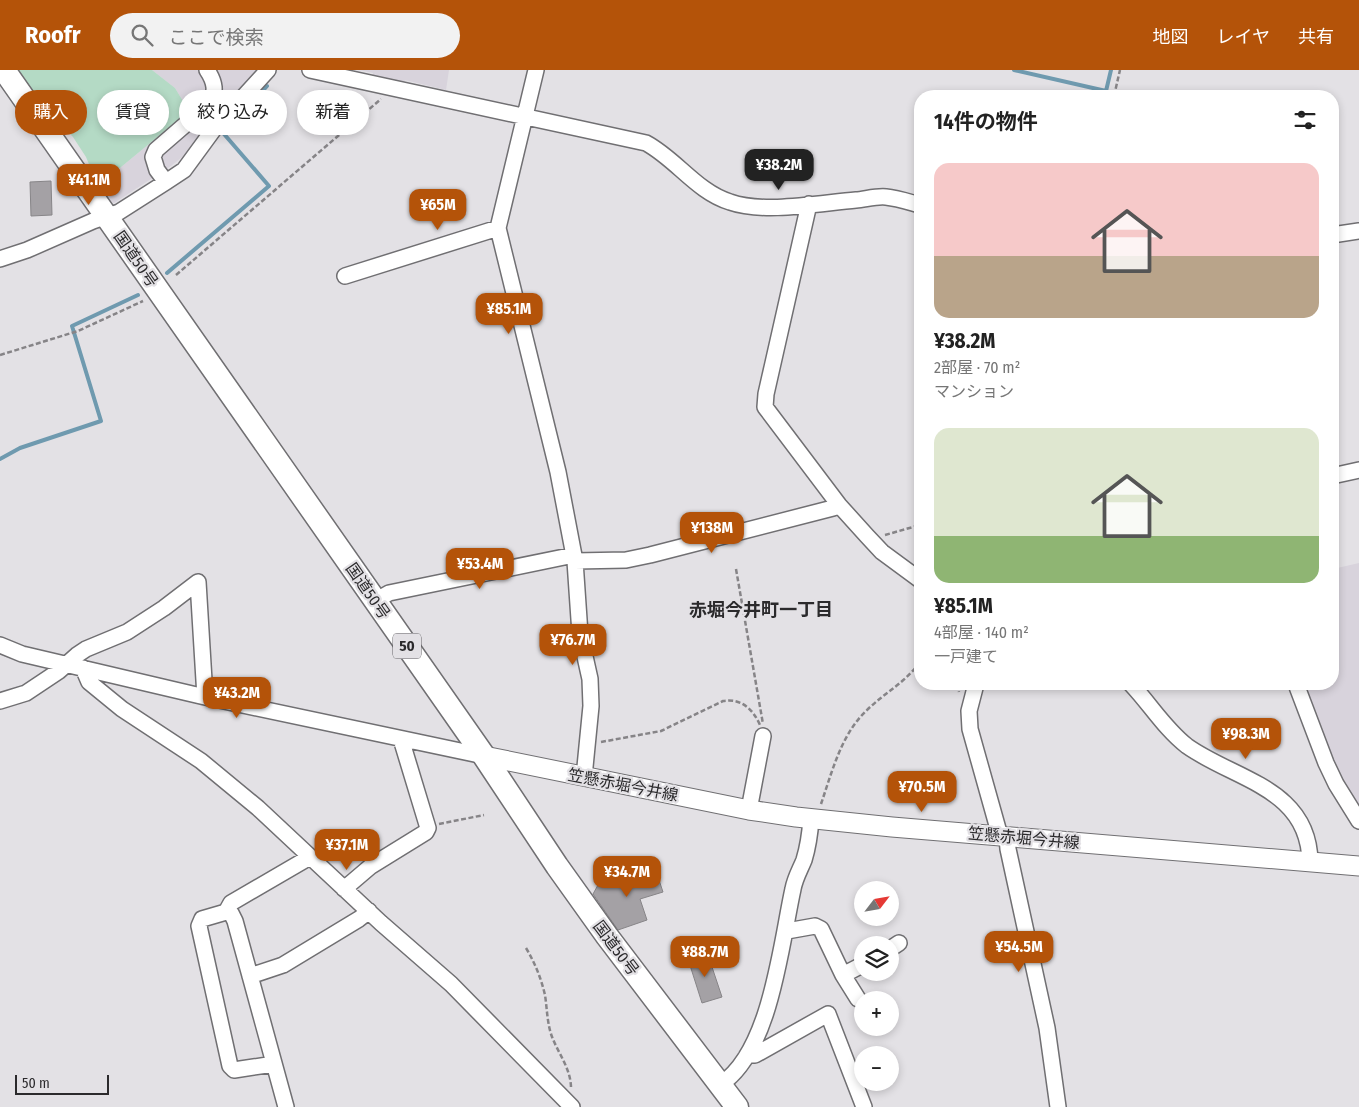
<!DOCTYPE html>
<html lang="ja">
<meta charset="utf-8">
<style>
body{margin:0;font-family:"Fira Sans Condensed","Noto Sans JP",sans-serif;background:#f2f2f2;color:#222;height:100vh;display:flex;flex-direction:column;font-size:19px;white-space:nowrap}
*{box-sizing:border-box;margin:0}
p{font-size:16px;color:#767676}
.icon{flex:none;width:28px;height:28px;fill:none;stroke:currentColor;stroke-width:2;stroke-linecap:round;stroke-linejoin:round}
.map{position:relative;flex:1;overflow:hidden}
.sheet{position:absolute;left:914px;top:20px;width:425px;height:600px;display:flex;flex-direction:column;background:#fff;border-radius:20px;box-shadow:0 2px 8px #0003}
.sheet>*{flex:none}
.top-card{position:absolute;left:15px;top:20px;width:475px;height:45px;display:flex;gap:10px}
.needle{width:32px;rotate:59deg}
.controls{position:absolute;left:854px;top:811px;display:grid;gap:10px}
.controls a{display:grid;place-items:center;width:45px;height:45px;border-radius:50%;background:#fff;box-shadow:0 2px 8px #0003;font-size:25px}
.scale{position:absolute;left:15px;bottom:12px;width:94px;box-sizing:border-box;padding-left:5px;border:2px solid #2b2a2c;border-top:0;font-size:14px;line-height:18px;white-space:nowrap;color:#2b2a2c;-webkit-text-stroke:4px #e3e1e5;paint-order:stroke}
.price{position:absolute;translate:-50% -42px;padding:0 11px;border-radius:10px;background:#b45309;color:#fff;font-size:16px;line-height:32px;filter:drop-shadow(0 1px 2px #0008)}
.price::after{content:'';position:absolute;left:50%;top:30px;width:15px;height:11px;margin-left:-8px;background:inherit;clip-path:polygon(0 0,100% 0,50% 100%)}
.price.active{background:#222;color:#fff}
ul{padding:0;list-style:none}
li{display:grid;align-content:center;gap:10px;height:265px;padding:0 20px}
li span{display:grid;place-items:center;height:155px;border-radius:15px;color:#555}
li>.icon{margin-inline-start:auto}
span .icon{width:90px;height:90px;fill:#fffc;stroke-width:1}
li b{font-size:21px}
h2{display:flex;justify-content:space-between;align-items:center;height:60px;padding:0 20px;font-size:21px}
.tag{padding:0 18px;border-radius:22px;background:#fff;box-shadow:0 2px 8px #0003;font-size:18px;line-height:45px}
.tag.active{background:#b45309;color:#fff}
header{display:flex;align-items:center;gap:30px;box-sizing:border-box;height:70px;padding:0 25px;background:#b45309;color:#fff}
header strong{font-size:24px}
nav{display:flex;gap:28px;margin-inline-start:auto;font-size:18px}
.search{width:350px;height:45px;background:#f2f2f2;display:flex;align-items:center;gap:12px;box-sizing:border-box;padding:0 18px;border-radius:28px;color:#767676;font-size:19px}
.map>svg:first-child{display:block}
.built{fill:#d8d3dc}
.green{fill:#b4dac5}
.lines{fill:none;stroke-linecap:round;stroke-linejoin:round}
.stream{stroke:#6f9aaf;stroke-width:4}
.building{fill:#a4a1a5;stroke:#878588}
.minor-casing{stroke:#706f72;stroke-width:18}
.major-casing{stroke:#706f72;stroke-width:21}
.highway-casing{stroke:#706f72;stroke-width:25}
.path{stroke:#868487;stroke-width:2.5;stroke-dasharray:5 2.5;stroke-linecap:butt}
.minor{stroke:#fff;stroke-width:15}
.major{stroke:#fff;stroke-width:19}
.highway{stroke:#fff;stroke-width:22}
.labels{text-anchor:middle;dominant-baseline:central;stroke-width:4.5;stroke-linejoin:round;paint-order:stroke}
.shield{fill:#e3e1e5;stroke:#626164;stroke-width:1}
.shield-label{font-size:15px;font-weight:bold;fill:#2b2a2c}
.street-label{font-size:16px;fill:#2b2a2c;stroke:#e3e1e5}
.neighbourhood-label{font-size:18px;font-weight:bold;fill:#2b2a2c;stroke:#e3e1e5}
</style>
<header>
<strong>Roofr</strong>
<div class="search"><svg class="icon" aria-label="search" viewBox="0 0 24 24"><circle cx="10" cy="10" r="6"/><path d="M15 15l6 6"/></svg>ここで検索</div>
<nav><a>地図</a><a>レイヤ</a><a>共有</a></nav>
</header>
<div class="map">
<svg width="1359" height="1037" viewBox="0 0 1359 1037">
<rect width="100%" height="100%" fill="#e3e1e5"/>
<path class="built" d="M152 0H256L187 83 171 96 114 133 107 132 98 116 189 41 175 18Z
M359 0H449L446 20 405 10 403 14 373 7V3Z
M1359 493V739L1332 689 1303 614H1332L1333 499Z"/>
<path class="green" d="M17 0H152L175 18 189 41 98 116 86 87 73 67 40 33Z"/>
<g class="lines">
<path class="stream" d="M1014 0 1106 21 1111 0
M167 203 269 116 224 64 267 16
M0 389 20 378 101 351 72 256 138 225"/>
</g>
<path class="building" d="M51 111 52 145 31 146 30 112Z
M656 801 663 822 640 829 647 850 618 860 593 824 598 815 633 803 635 808Z
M707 882 722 927 702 933 688 889Z"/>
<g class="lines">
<g class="minor-casing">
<path id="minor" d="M310 0 646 73C676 89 697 122 730 132 764 144 820 133 856 130 866 129 877 126 886 127 897 128 909 132 920 135
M536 0 498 158 558 402 575 491 580 564 590 609 591 636 584 707
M166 112 157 100 153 87 156 80 209 34C217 22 215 12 207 0
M809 134 766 324 765 337 839 435 867 466 882 482 920 510
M1332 165 1359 161
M0 189 27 180 93 151 119 142 166 112 184 100 214 59 268 0
M345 206 498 158
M1332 406 1359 400
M575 491 626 490 650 485 833 438 839 435
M375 531 389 523 574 485
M0 575 22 584 205 627 484 686
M83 598 89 612 122 639 201 691 258 738 381 853 451 914 572 1037
M976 614 969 641 970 659 1000 766
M1131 614C1150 634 1165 659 1187 676 1235 710 1309 718 1310 792
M1296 614 1326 693 1336 714 1359 751
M0 631 26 623 59 601 77 585 86 579 127 562 164 538 198 512 205 627
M749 740 763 666
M1007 767 1008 779 1047 958 1058 1037
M344 819 371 796 426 762 428 758 401 669
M226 842 231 833 310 787
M787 861 815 856 821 859 843 905 858 929
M890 879 899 873
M843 905 862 895
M250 906 283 895 359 849 369 841
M747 985H755L828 944 864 1037
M274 994 234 1000 230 996 199 856 202 849 226 842 231 843 235 851 286 1037
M721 1014C771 981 781 873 793 819 795 808 800 800 804 790 808 777 810 763 811 749"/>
</g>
<g class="major-casing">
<path id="major" d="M484 686 749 740 796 747 892 757 1359 796"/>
</g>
<g class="highway-casing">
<path id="highway" d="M4 0 484 686 557 796 607 866 737 1037"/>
</g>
<path class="path" d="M1114 26 1120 0
M176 205 381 29
M0 285 78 261 143 231
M885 465 920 455
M736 499 763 654
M957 614 959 622
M601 672 661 661 723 631C741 628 753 639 760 655
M821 734C832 702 841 665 866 641 884 623 905 613 920 592
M439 754 484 745
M526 878C535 893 541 908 545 925 547 938 547 951 551 964 557 982 571 998 571 1018"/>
<use href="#minor" class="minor"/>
<use href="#major" class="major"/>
<use href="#highway" class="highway"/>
</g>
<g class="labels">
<rect class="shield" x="393" y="563.5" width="28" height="25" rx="4"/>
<g class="shield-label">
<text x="407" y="576">50</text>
</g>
<g class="street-label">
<text transform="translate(136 189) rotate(55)">国道50号</text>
<text transform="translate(368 521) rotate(55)">国道50号</text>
<text transform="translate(623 715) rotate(11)">笠懸赤堀今井線</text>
<text transform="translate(1024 768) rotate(5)">笠懸赤堀今井線</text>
<text transform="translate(616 878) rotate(53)">国道50号</text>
</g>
<g class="neighbourhood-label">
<text x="761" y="540">赤堀今井町一丁目</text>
</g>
</g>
</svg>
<div class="controls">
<a><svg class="needle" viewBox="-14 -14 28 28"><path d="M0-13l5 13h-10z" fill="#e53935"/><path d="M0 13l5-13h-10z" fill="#767676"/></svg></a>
<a><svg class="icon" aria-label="layers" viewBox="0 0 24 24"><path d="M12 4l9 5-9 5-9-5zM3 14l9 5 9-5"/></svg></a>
<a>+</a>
<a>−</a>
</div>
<div class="scale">50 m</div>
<b class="price active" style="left:779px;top:121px">¥38.2M</b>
<b class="price" style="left:89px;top:136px">¥41.1M</b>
<b class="price" style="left:438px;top:161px">¥65M</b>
<b class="price" style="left:509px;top:265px">¥85.1M</b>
<b class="price" style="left:712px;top:484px">¥138M</b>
<b class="price" style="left:480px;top:520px">¥53.4M</b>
<b class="price" style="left:573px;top:596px">¥76.7M</b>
<b class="price" style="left:237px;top:649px">¥43.2M</b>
<b class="price" style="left:1246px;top:690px">¥98.3M</b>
<b class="price" style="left:922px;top:743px">¥70.5M</b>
<b class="price" style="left:347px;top:801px">¥37.1M</b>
<b class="price" style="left:627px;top:828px">¥34.7M</b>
<b class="price" style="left:1019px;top:903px">¥54.5M</b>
<b class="price" style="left:705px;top:908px">¥88.7M</b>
<div class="top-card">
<a class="tag active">購入</a>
<a class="tag">賃貸</a>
<a class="tag">絞り込み</a>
<a class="tag">新着</a>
</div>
<section class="sheet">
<h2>14件の物件<svg class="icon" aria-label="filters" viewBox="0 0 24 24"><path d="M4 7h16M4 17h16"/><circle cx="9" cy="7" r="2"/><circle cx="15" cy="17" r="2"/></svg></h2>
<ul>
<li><span style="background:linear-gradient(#f6c9c9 60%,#b9a48a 0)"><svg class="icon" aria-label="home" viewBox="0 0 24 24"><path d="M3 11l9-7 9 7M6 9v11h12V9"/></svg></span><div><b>¥38.2M</b><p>2部屋 · 70 m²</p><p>マンション</p></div></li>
<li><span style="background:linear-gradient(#dfe7d0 70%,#8fb573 0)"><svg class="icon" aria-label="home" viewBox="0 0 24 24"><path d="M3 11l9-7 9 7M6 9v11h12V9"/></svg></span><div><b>¥85.1M</b><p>4部屋 · 140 m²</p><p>一戸建て</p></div></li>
</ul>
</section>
</div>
